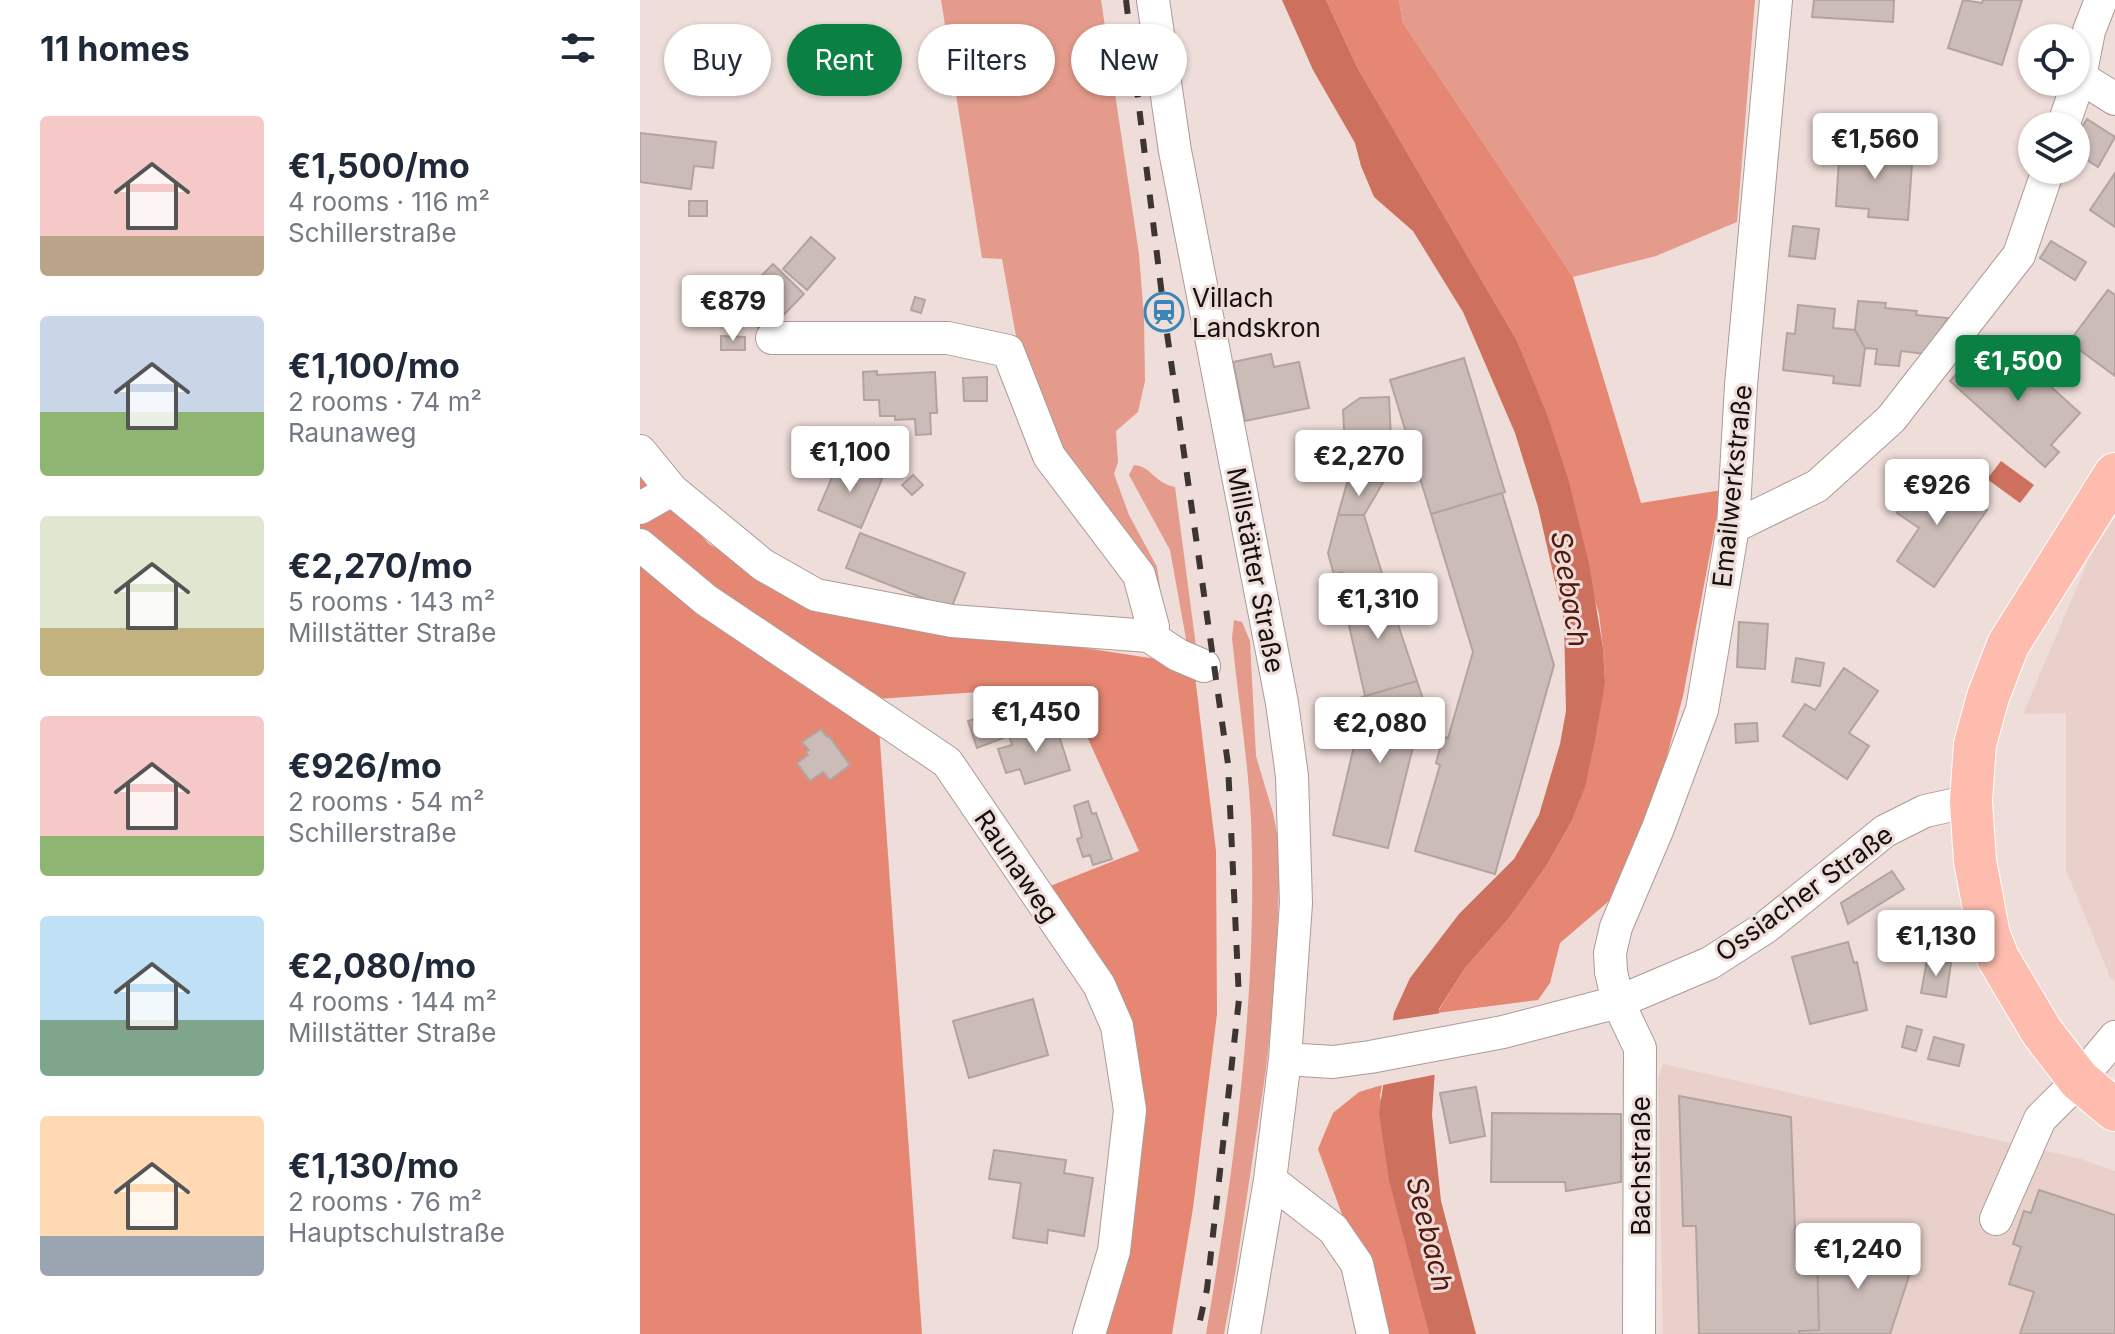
<!DOCTYPE html>
<meta charset="utf-8">
<style>
body{margin:0;font-family:Inter,sans-serif;background:#f6f6f7;color:#1f2937;height:100vh;display:flex;flex-direction:column;font-size:30px;white-space:nowrap}
*{box-sizing:border-box;margin:0}
p{font-size:26px;color:#747a83}
.icon{flex:none;width:44px;height:44px;fill:none;stroke:currentColor;stroke-width:2;stroke-linecap:round;stroke-linejoin:round}
.map{position:relative;flex:1;overflow:hidden}
.details{display:flex;flex-direction:column;background:#fff;width:640px}
.details>*{flex:none}
.top-card{position:absolute;left:24px;top:24px;width:760px;height:72px;display:flex;gap:16px}
.buttons{position:absolute;left:1378px;top:24px;display:grid;gap:16px}
.buttons a{display:grid;place-items:center;width:72px;height:72px;border-radius:50%;background:#fff;box-shadow:0 2px 6px #0004;font-size:40px}
.price{position:absolute;translate:-50% -68px;padding:0 18px;border-radius:8px;background:#fff;color:#222;font-size:26px;line-height:52px;filter:drop-shadow(0 2px 4px #0008)}
.price::after{content:'';position:absolute;left:50%;top:48px;width:24px;height:18px;margin-left:-12px;background:inherit;clip-path:polygon(0 0,100% 0,50% 100%)}
.price.selected{background:#0b8043;color:#fff}
ul{padding:0;list-style:none}
li{display:flex;align-items:center;gap:24px;height:200px;padding:0 40px}
li span{display:grid;place-items:center;flex:none;width:224px;height:160px;border-radius:8px;color:#555}
li>.icon{margin-inline-start:auto}
span .icon{width:96px;height:96px;fill:#fffc;stroke-width:1}
li b{font-size:34px}
h2{display:flex;justify-content:space-between;align-items:center;height:96px;padding:0 40px;font-size:34px}
.pill{padding:0 28px;border-radius:36px;background:#fff;box-shadow:0 2px 6px #0004;font-size:28px;line-height:72px}
.pill.selected{background:#0b8043;color:#fff}
main{display:flex;flex:1;min-height:0}
.map>svg:first-child{display:block}
.built{fill:#e9d0ca}
.green{fill:#e49b8b}
.forest{fill:#e68774}
.water{fill:#ce705e}
.pier{fill:#eeddd9}
.building{fill:#ccbcb8;stroke:#b3a39f;stroke-width:2}
.lines{fill:none;stroke-linecap:round;stroke-linejoin:round}
.minor-casing{stroke:#ab9b98;stroke-width:34}
.major-casing{stroke:#fff;stroke-width:44}
.minor{stroke:#fff;stroke-width:32}
.major{stroke:#febcaf;stroke-width:42}
.rail{stroke:#3c3532;stroke-width:6;stroke-dasharray:14 14;stroke-linecap:butt}
.labels{text-anchor:middle;dominant-baseline:central;stroke-width:6;stroke-linejoin:round;paint-order:stroke}
.poi-label{font-size:26px;fill:#15100e;stroke:#eeddd9;text-anchor:start}
.street-label{font-size:26px;fill:#15100e;stroke:#eeddd9}
.water-label{font-size:28px;font-style:italic;fill:#52170d;stroke:#eeddd9}
</style>
<main>
<section class="details">
<h2>11 homes<svg class="icon" aria-label="filters" viewBox="0 0 24 24"><path d="M4 7h16M4 17h16"/><circle cx="9" cy="7" r="2"/><circle cx="15" cy="17" r="2"/></svg></h2>
<ul>
<li><span style="background:linear-gradient(#f6c9c9 75%,#b9a48a 0)"><svg class="icon" aria-label="home" viewBox="0 0 24 24"><path d="M3 11l9-7 9 7M6 9v11h12V9"/></svg></span><div><b>€1,500/mo</b><p>4 rooms · 116 m²</p><p>Schillerstraße</p></div></li>
<li><span style="background:linear-gradient(#c9d6e8 60%,#8fb573 0)"><svg class="icon" aria-label="home" viewBox="0 0 24 24"><path d="M3 11l9-7 9 7M6 9v11h12V9"/></svg></span><div><b>€1,100/mo</b><p>2 rooms · 74 m²</p><p>Raunaweg</p></div></li>
<li><span style="background:linear-gradient(#dfe7d0 70%,#c2b280 0)"><svg class="icon" aria-label="home" viewBox="0 0 24 24"><path d="M3 11l9-7 9 7M6 9v11h12V9"/></svg></span><div><b>€2,270/mo</b><p>5 rooms · 143 m²</p><p>Millstätter Straße</p></div></li>
<li><span style="background:linear-gradient(#f6c9c9 75%,#8fb573 0)"><svg class="icon" aria-label="home" viewBox="0 0 24 24"><path d="M3 11l9-7 9 7M6 9v11h12V9"/></svg></span><div><b>€926/mo</b><p>2 rooms · 54 m²</p><p>Schillerstraße</p></div></li>
<li><span style="background:linear-gradient(#bfe0f5 65%,#7fa58c 0)"><svg class="icon" aria-label="home" viewBox="0 0 24 24"><path d="M3 11l9-7 9 7M6 9v11h12V9"/></svg></span><div><b>€2,080/mo</b><p>4 rooms · 144 m²</p><p>Millstätter Straße</p></div></li>
<li><span style="background:linear-gradient(#ffd9b3 75%,#9aa5b1 0)"><svg class="icon" aria-label="home" viewBox="0 0 24 24"><path d="M3 11l9-7 9 7M6 9v11h12V9"/></svg></span><div><b>€1,130/mo</b><p>2 rooms · 76 m²</p><p>Hauptschulstraße</p></div></li>
</ul>
</section>
<div class="map">
<svg width="1475" height="1334" viewBox="0 0 1475 1334">
<rect width="100%" height="100%" fill="#eeddd9"/>
<path class="built" d="M1475 517V982L1470 977 1426 870V713L1383 714 1452 552Z
M1023 1064 1441 1159 1475 1171V1334H1023L1018 1077Z"/>
<path class="green" d="M301 0H461L499 254 504 318 505 381 498 412 476 431 478 462 474 474 489 515 517 567 521 594 512 570 451 498 412 432 378 347 362 259 342 258Z
M759 0H1115L1097 222 1016 256 933 277 763 23Z
M494 465C513 467 512 482 535 487L557 654 548 650 530 550 489 475Z
M594 620 602 622 610 641 616 756 633 813 640 849 636 975 626 1070 595 1275 584 1334H566C595 1164 618 992 611 820 608 759 598 698 592 638Z"/>
<path class="forest" d="M686 0H759L763 23 933 277 1001 503 1082 490 1043 696 1021 778 993 856 969 901 920 943 910 983 898 1000 797 1013 825 968 870 917 907 865 930 824 965 683 963 648 959 614 876 339 717 67Z
M0 468 69 544 182 608 523 660 555 676 576 851 577 1014 553 1208 532 1334H455L492 1151 498 1055 476 998 405 888 499 851 424 686 237 699 282 1334H0Z
M742 1085 740 1096 775 1275 789 1334H746L678 1149 693 1113 719 1092Z"/>
<path class="water" d="M642 0H686L717 67 876 339 908 417 929 482 949 564 963 648 965 683 955 740 945 787 930 824 907 865 870 917 825 968 799 1009 792 1115 801 1201 836 1334H789L749 1180 739 1113 754 1013 770 978 819 914 874 859 899 815 920 744 926 711 924 621 898 507 875 433 823 312 773 231 734 197 721 166 715 143 673 70Z
M1361 461 1394 485 1380 503 1347 479Z"/>
<path class="pier" d="M802 1013 798 1074 738 1086 749 1021Z"/>
<path class="building" d="M1174 0H1254L1253 22 1172 17Z
M1323 0 1342 3 1343 0H1382L1362 65 1308 48Z
M1447 119 1475 137 1458 167 1436 153V137Z
M0 133 76 142 73 168 54 166 51 189 0 182Z
M1200 145 1273 150 1268 220 1228 217 1229 209 1196 206Z
M1475 173V227L1450 210Z
M49 201H67V216H49Z
M1153 226 1179 229 1175 259 1149 256Z
M171 237 195 258 167 290 143 269Z
M1411 241 1446 262 1435 280 1400 258Z
M133 264 164 294 125 334 94 304Z
M1468 290 1475 295V376L1429 342Z
M275 297 285 300 281 313 271 310Z
M1218 301 1246 303 1245 308 1277 311 1276 315 1308 318 1285 354 1261 351 1259 366 1235 364 1237 349 1225 348 1215 330Z
M1158 305 1195 309 1193 328 1215 330 1225 348 1220 386 1193 383 1194 376 1143 370 1147 333 1155 334Z
M81 336 105 337V350H81Z
M1368 348 1440 413 1411 445 1419 452 1405 467 1310 381 1331 358 1346 372Z
M631 354 634 367 659 362 669 408 605 421 593 362Z
M824 358 865 492 791 514 750 380Z
M237 371V375L295 372 297 413H290L291 434 276 435 275 419 255 420V416H240L239 400H224L223 372Z
M347 377V401H324L323 378Z
M749 397 753 481 707 483 703 410 720 398Z
M199 461 242 479 221 528 178 510Z
M1287 470 1347 510 1294 587 1257 561 1279 528 1257 513Z
M273 475 283 485 272 495 262 485Z
M744 481 724 515H698L707 483Z
M862 493 914 665 855 874 775 851 800 765 796 763 803 737 808 738 833 652 791 514Z
M698 515H724L744 580 710 592 702 572 694 575 688 553Z
M220 533 325 573 311 609 206 568Z
M744 583 777 681 725 696 703 599Z
M1099 622 1128 624 1125 669 1097 667Z
M1156 658 1184 663 1180 686 1152 682Z
M1204 668 1238 691 1209 733 1229 746 1207 779 1143 736 1165 704 1175 710Z
M777 681 784 702 748 848 693 835 724 704 722 697Z
M356 711 366 737 337 748 328 721Z
M415 723 430 770 385 784 380 769 366 773 358 749 372 745 369 736Z
M1117 723 1118 741 1096 743 1095 724Z
M181 729 187 737 189 736 210 765 190 780 183 772 170 781 157 763 168 755 166 752 169 750 162 742Z
M448 801 452 814 456 813 472 859 453 865 450 855 443 857 437 839 442 837 434 806Z
M1252 871 1264 889 1208 924 1201 903Z
M1208 942 1214 963 1217 962 1227 1010 1170 1024 1152 957Z
M1287 960 1311 963 1306 997 1281 993Z
M393 999 408 1055 329 1078 313 1021Z
M1267 1026 1282 1030 1276 1051 1262 1047Z
M1294 1037 1324 1045 1319 1066 1288 1059Z
M836 1087 845 1136 810 1143 800 1093Z
M1039 1096 1151 1117 1156 1258 1177 1257 1179 1330 1159 1331V1334H1059L1056 1226H1043Z
M852 1113 981 1114V1182L926 1191 925 1182H851Z
M354 1150 426 1160 424 1173 453 1178 444 1236 408 1230 407 1243 373 1238 381 1183 349 1179Z
M1399 1190 1475 1215V1334H1380L1394 1292 1369 1284 1381 1247 1373 1244 1384 1211 1391 1213Z
M1217 1246 1273 1264 1250 1334H1159V1331L1179 1330 1177 1247Z"/>
<g class="lines">
<g class="minor-casing">
<path id="minor" d="M513 0 535 151 642 703 652 776 656 903 645 1059 630 1180 604 1334
M1440 77 1475 99
M1423 126 1440 77 1449 31 1461 0
M132 338H308L368 351 409 456 499 575 513 627 509 636
M0 451 32 490 123 565 176 595 312 621 509 636 538 655 564 666
M0 508 32 490
M1093 527 1177 486 1251 419 1379 255 1408 170
M0 545 66 600 307 762 459 985 477 1026 490 1110 474 1251 449 1334
M645 1059 693 1062 730 1057 863 1032 978 1002 1070 963 1126 927 1245 831 1285 811 1331 801
M630 1180 693 1229 717 1264 733 1334
M1356 1219 1400 1119 1439 1080 1475 1037
M999 1334 1000 1048 978 1002 971 972 970 953 976 927 1018 828 1062 710 1093 527 1101 385 1136 0"/>
</g>
<g class="major-casing">
<path id="major" d="M1475 474 1368 645 1348 697 1335 744 1331 801 1335 861 1349 935 1358 958 1402 1032 1439 1080 1475 1110"/>
</g>
<use href="#minor" class="minor"/>
<use href="#major" class="major"/>
<path class="rail" d="M486 0 524 312 588 764 599 999 567 1289 557 1334"/>
</g>
<defs>
<g id="station-ring" transform="scale(2)"><circle r="9.5" fill="#eeddd9" stroke="#3b86b9" stroke-width="1.5"/><path d="M-3-6H3Q5-6 5-4V2Q5 4 3 4L4.5 6H3L1.5 4h-3L-3 6H-4.5L-3 4Q-5 4-5 2V-4Q-5-6-3-6ZM-3.5-4v3h7v-3ZM-3.5 1v1.5H-2V1ZM2 1v1.5H3.5V1Z" fill="#3b86b9"/></g>
</defs>
<g fill-rule="evenodd">
<use href="#station-ring" x="524" y="312"/>
</g>
<g class="labels">
<g class="poi-label">
<text x="552" y="297">Villach<tspan x="552" dy="30">Landskron</tspan></text>
</g>
<g class="street-label">
<text transform="translate(1092 486) rotate(-84)">Emailwerkstraße</text>
<text transform="translate(616 570) rotate(79)">Millstätter Straße</text>
<text transform="translate(377 866) rotate(56)">Raunaweg</text>
<text transform="translate(1164 893) rotate(-36)">Ossiacher Straße</text>
<text transform="translate(1000 1166) rotate(-90)">Bachstraße</text>
</g>
<g class="water-label">
<text transform="translate(930 589) rotate(81)">Seebach</text>
<text transform="translate(790 1234) rotate(76)">Seebach</text>
</g>
</g>
</svg>
<div class="buttons">
<a><svg class="icon" aria-label="locate" viewBox="0 0 24 24"><circle cx="12" cy="12" r="6"/><path d="M12 2v4M12 18v4M2 12h4M18 12h4"/></svg></a>
<a><svg class="icon" aria-label="layers" viewBox="0 0 24 24"><path d="M12 4l9 5-9 5-9-5zM3 14l9 5 9-5"/></svg></a>
</div>
<b class="price" style="left:1235px;top:181px">€1,560</b>
<b class="price" style="left:93px;top:343px">€879</b>
<b class="price selected" style="left:1378px;top:403px">€1,500</b>
<b class="price" style="left:210px;top:494px">€1,100</b>
<b class="price" style="left:719px;top:498px">€2,270</b>
<b class="price" style="left:1297px;top:527px">€926</b>
<b class="price" style="left:738px;top:641px">€1,310</b>
<b class="price" style="left:396px;top:754px">€1,450</b>
<b class="price" style="left:740px;top:765px">€2,080</b>
<b class="price" style="left:1296px;top:978px">€1,130</b>
<b class="price" style="left:1218px;top:1291px">€1,240</b>
<div class="top-card">
<a class="pill">Buy</a>
<a class="pill selected">Rent</a>
<a class="pill">Filters</a>
<a class="pill">New</a>
</div>
</div>
</main>
